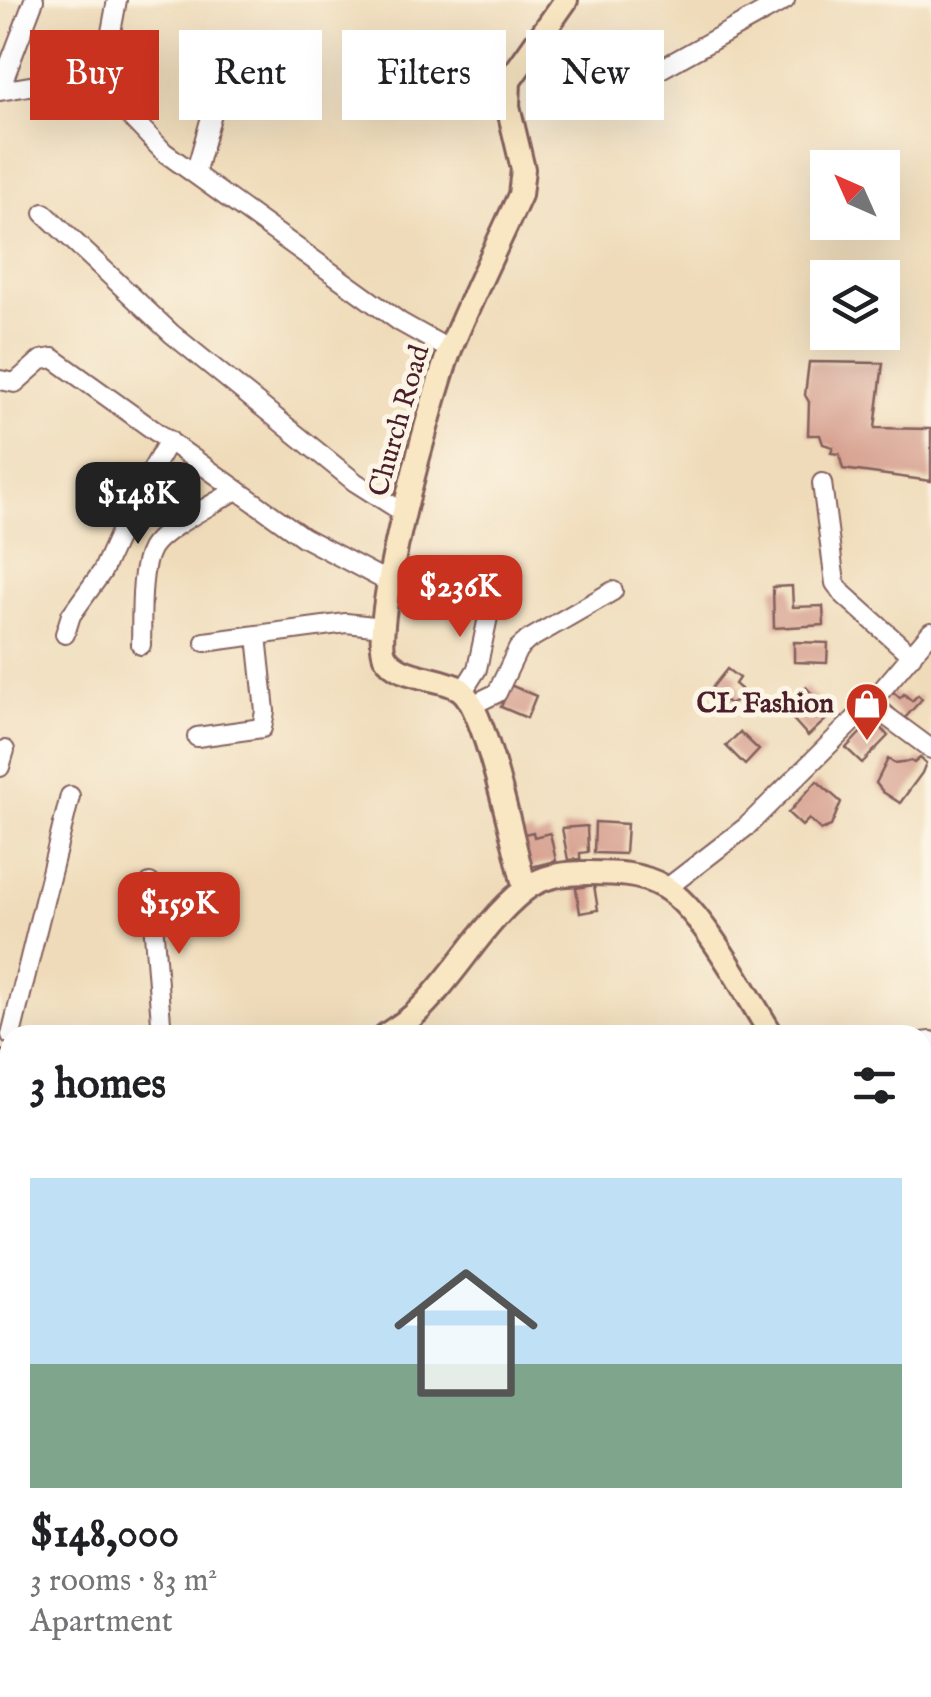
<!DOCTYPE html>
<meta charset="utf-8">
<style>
body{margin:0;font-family:"IM FELL English",serif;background:#f2f2f2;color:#202124;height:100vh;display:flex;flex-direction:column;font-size:38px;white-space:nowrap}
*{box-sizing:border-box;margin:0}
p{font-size:32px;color:#757577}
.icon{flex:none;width:55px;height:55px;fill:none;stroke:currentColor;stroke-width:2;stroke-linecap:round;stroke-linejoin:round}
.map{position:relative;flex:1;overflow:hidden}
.side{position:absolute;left:0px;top:1025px;width:932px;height:672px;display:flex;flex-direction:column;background:#fff;border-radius:30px 30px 0 0;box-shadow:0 10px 40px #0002}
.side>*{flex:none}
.top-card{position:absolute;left:30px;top:30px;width:872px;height:90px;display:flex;gap:20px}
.needle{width:65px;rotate:315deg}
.tools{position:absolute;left:810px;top:150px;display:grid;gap:20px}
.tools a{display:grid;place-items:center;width:90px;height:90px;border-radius:0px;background:#fff;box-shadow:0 10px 40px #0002;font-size:50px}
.price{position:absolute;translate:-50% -85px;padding:0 22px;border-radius:20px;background:#c8321e;color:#fff;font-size:32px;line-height:65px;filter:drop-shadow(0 2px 5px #0008)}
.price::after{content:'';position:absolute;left:50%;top:60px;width:30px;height:22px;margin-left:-15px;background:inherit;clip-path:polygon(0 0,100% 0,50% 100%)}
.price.selected{background:#222;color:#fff}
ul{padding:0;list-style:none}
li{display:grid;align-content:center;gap:20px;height:530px;padding:0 30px}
li span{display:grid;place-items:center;height:310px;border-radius:0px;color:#555}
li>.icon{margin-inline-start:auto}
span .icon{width:180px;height:180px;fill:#fffc;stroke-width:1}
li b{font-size:42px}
h2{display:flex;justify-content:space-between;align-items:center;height:120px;padding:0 30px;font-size:42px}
.tag{padding:0 35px;border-radius:0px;background:#fff;box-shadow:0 10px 40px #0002;font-size:35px;line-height:90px}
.tag.selected{background:#c8321e;color:#fff}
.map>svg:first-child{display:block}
.building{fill:#d59d8c}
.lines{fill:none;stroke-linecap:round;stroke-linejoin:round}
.street-casing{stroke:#84615d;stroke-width:22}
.secondary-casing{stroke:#84615d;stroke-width:28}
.street{stroke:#fff;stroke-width:18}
.secondary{stroke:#f9e7c3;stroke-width:22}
.labels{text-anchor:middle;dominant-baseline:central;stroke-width:10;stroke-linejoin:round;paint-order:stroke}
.street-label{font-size:28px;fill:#4a1f2b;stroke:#fcf5e5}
.poi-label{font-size:28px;font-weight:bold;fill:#4a1f2b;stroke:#fcf5e5;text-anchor:end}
</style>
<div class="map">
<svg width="931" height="1697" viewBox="0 0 931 1697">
<rect width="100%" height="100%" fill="#fcf5e5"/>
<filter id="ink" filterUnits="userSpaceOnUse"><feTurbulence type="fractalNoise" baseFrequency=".01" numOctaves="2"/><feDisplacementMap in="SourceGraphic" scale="20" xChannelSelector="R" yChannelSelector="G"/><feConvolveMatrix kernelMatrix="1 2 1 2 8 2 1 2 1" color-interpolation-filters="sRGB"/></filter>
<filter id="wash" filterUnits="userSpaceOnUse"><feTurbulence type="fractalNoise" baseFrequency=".0048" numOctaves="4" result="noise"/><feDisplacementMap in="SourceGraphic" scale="40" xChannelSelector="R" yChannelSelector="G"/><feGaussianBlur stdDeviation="2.25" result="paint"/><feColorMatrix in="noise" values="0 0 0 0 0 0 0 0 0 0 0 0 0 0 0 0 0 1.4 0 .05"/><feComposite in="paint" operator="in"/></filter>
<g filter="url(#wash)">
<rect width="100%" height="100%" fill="#efdbb9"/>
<g id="blocks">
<path class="building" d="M809 362 883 363 875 428 931 429V481L843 469 839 454 831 453 833 447 823 444 820 435H808L809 402 805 395Z
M792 586 793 607 823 606 824 625 774 628 773 587Z
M794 642 828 643 827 663 794 662Z
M727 669 739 678 735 684 741 689 738 694 743 698 729 704 711 689Z
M510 685 536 696 527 718 501 707Z
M806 687 831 715 808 736 783 708Z
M892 691 900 698 904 694 912 701 918 695 922 699 904 719 884 700Z
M867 726 874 733 880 727 888 736 862 763 846 748Z
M740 732 759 750 745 765 726 746Z
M920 758 926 763 922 773 900 803 883 792 876 783 888 759 894 763 911 761 914 763Z
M817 781 841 802 831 826 821 830 809 819 802 826 788 813Z
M595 822 627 824 625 854 594 853Z
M587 826 588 852 580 853V859L568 860 562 828Z
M533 832 534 837 550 833 556 861 527 868 520 835Z
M594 885 598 910 580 913 576 888Z
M931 1519V1607L922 1614V1526Z
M830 1688H861L870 1697H821Z"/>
</g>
</g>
<g filter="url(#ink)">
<use href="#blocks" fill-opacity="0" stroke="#84615d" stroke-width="2.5"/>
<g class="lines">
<g class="street-casing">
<path id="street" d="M659 70 785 0
M101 86 117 0
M0 89 34 0
M0 91 77 78 101 86 164 152 400 322 450 350
M195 174 224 71
M44 213 172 334 355 482 404 513
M0 380 15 383 41 360 53 358 303 537 390 583
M822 483 835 583 843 594 912 656
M65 634 71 615 102 572 133 503 169 440
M205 642 346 623 383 627
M141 645C142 620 139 571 151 549 162 529 215 504 236 490
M463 691 477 669 491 603
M870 704 931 749
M472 705 497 693 518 649 528 640 613 591
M197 737 262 728 265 711 257 636
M0 767 5 750
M150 883 162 1035
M667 888 746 827 870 704 931 632
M11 1035 70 796
M922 1042 931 1041
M0 1481 10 1486
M0 1622 10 1631
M70 1688 81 1697"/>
</g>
<g class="secondary-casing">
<path id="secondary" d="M525 889C515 852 486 707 460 689 439 676 398 679 385 656 368 627 435 387 451 347 472 296 497 246 520 195L523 169 508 106 509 81 566 0
M386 1035C396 1028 408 1021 417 1012 456 975 481 925 523 891 542 875 565 873 589 873 615 873 640 873 664 887 702 909 747 996 772 1035
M0 1063 10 1067
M0 1187 10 1165
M922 1280 931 1290
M449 1697 450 1688"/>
</g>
<use href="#street" class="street"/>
<use href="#secondary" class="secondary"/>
</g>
</g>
<defs>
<g id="shop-pin" transform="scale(2.25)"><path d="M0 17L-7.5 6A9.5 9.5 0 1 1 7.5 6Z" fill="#c8321e" stroke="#fcf5e5"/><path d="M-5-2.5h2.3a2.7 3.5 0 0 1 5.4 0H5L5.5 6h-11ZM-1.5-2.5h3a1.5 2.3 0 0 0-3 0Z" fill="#fff"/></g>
</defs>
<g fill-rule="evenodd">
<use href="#shop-pin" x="867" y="704"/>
</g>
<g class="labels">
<g class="street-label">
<text transform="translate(400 421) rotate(-74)">Church Road</text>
</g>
<g class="poi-label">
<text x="834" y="704">CL Fashion</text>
</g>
</g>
</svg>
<div class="tools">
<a><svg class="needle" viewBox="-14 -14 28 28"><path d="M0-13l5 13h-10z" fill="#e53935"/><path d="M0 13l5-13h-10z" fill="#757577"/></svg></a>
<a><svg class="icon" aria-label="layers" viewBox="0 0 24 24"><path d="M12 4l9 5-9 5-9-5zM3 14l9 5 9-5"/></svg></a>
</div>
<b class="price selected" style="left:138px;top:547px">$148K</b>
<b class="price" style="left:460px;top:640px">$236K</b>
<b class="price" style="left:179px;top:957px">$159K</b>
<div class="top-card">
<a class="tag selected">Buy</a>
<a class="tag">Rent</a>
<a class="tag">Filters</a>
<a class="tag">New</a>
</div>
<section class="side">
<h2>3 homes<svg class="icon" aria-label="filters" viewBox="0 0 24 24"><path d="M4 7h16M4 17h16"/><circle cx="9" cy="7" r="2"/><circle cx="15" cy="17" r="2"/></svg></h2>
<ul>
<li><span style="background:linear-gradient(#bfe0f5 60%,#7fa58c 0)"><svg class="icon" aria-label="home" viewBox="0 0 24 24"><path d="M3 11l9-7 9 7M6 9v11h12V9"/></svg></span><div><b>$148,000</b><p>3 rooms · 83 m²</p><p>Apartment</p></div></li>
</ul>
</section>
</div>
